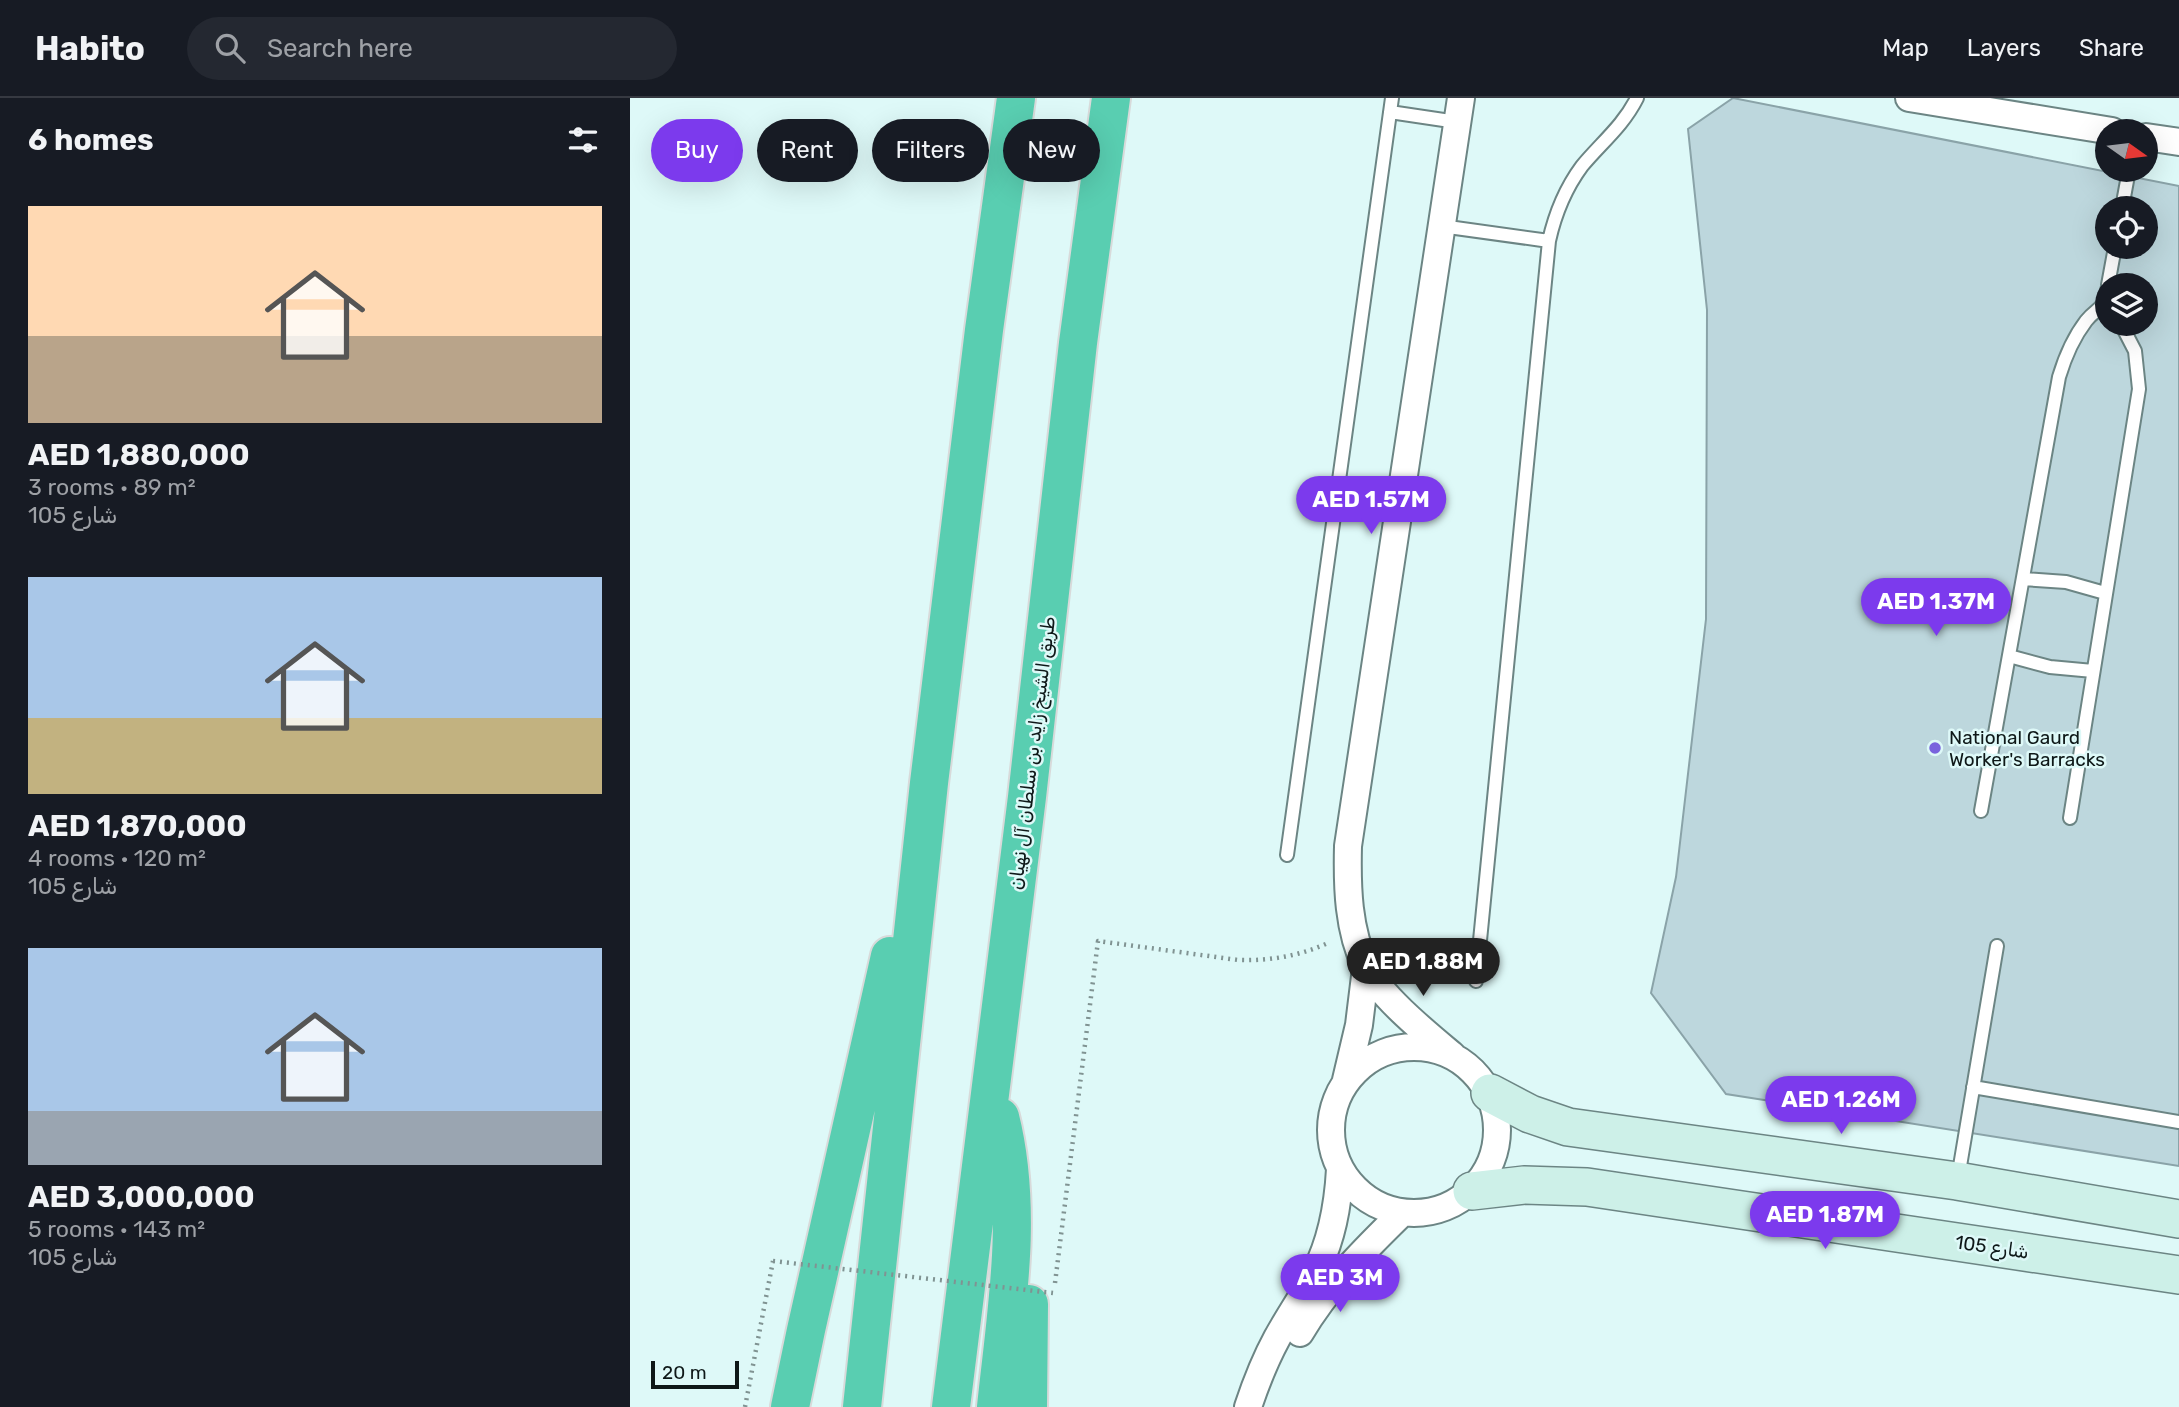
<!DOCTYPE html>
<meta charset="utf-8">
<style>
body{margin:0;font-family:Rubik,Cairo,sans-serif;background:#242831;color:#f1f3f6;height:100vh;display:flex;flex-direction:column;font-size:26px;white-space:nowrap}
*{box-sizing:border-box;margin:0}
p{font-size:23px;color:#9ea1a6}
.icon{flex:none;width:38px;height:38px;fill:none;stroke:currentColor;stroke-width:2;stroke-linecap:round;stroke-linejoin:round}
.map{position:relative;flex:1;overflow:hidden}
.panel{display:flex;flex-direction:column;background:#171b24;width:630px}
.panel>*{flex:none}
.banner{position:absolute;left:21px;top:21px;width:665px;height:63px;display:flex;gap:14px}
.needle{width:46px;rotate:104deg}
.controls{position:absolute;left:1465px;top:21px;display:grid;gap:14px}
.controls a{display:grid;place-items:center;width:63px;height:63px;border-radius:50%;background:#171b24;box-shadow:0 7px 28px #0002;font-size:35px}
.scale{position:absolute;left:21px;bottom:18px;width:88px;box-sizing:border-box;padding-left:7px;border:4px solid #0e1818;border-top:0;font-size:19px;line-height:24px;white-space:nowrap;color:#0e1818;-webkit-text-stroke:5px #def9f8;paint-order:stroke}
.price{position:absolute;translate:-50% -60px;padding:0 16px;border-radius:24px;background:#7c3aed;color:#fff;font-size:23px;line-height:46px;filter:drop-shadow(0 2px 4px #0008)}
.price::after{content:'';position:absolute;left:50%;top:42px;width:21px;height:16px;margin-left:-10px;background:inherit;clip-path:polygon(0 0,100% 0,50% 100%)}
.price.selected{background:#222;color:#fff}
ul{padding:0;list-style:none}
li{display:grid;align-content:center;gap:14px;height:371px;padding:0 28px}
li span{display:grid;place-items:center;height:217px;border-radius:0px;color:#555}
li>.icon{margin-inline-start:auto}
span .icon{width:126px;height:126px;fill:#fffc;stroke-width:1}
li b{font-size:30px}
h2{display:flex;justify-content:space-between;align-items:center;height:84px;padding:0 28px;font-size:30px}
.tag{padding:0 24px;border-radius:32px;background:#171b24;box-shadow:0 7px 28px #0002;font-size:24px;line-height:63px}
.tag.selected{background:#7c3aed;color:#fff}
header{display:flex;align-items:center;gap:42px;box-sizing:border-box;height:98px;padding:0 35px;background:#171b24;border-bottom:2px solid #363941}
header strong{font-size:33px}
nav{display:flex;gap:38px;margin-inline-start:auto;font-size:24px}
.search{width:490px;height:63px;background:#242831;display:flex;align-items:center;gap:18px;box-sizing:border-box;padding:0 24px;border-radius:38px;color:#9ea1a6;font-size:26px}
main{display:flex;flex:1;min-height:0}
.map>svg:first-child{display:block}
.building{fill:#bdd7dd;stroke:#8aa3a8;stroke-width:2;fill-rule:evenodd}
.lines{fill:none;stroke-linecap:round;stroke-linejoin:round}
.lane-casing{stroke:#6c8584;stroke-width:16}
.street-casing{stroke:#6c8584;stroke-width:30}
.secondary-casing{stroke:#6c8584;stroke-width:40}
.highway-casing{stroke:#d8dada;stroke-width:42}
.path{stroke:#809392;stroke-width:4.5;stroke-dasharray:2 5;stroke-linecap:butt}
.lane{stroke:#fff;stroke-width:12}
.street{stroke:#fff;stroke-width:26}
.secondary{stroke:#cdf0e8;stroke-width:37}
.highway{stroke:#59ceb1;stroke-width:38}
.path-bridge{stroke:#809392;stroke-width:4.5;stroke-dasharray:2 5;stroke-linecap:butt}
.poi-dot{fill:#7963dd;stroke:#def9f8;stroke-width:2.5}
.labels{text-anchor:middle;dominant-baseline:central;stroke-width:5;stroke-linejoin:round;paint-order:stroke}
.poi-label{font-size:19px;fill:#0e1818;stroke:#def9f8;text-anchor:start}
.street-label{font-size:19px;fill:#0e1818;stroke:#def9f8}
</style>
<header>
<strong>Habito</strong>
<div class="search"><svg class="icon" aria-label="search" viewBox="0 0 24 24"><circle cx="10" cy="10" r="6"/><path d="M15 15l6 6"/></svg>Search here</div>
<nav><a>Map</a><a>Layers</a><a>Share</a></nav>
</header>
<main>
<section class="panel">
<h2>6 homes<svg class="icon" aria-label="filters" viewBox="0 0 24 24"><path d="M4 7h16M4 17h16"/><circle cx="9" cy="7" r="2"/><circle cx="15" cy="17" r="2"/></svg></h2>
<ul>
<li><span style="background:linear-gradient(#ffd9b3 60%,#b9a48a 0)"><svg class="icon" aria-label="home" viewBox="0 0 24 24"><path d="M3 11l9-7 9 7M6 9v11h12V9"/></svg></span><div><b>AED 1,880,000</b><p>3 rooms · 89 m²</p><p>شارع 105</p></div></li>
<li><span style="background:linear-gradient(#a9c7e8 65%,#c2b280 0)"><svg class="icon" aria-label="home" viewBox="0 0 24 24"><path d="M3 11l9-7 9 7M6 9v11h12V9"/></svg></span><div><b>AED 1,870,000</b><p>4 rooms · 120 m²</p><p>شارع 105</p></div></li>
<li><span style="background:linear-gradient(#a9c7e8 75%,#9aa5b1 0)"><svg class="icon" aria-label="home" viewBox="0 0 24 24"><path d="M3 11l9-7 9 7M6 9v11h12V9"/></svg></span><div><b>AED 3,000,000</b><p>5 rooms · 143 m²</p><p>شارع 105</p></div></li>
</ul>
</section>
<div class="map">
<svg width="1549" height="1309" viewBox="0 0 1549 1309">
<rect width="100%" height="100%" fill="#def9f8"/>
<path class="building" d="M1103 0 1549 88V1068L1096 996 1021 895 1046 779 1076 521 1077 212 1058 31ZM1477 110H1516V149H1477ZM1477 187H1516V226H1477Z"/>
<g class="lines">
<g class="lane-casing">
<path id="lane" d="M760 14 827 24
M1492 110 1499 72
M811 128 919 143
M1478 187 1485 149
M1393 481 1436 484 1475 495
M1379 558 1420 569 1463 573
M1351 713 1429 279C1435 259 1443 240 1456 223 1468 208 1473 214 1477 192
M1440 720 1509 291 1505 253 1491 226
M657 757 762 0
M846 883 919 143C925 116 935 91 952 68 971 45 993 28 1007 0
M1343 989 1549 1024
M1328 1080 1367 848"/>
</g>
<g class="street-casing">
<path id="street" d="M1279 0 1482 33
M1516 39 1549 44
M701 1032a83 83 0 1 1 166 0a83 83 0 1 1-166 0Z
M822 957C797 936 750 898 736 869 718 832 717 789 718 748L831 0
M716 982 729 927 736 870
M670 1235C697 1189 734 1152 772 1115
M618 1309C626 1285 635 1262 647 1240 659 1218 674 1197 685 1175 702 1142 708 1108 710 1071"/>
</g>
<g class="secondary-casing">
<path id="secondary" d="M860 995 900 1016 938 1029 1327 1083 1549 1121
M842 1093 894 1087 957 1089 1549 1177"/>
</g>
<g class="highway-casing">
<path id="highway" d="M160 1309 176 1232 260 858
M232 1309 299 685 354 232 386 0
M321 1309 397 699 448 245 481 0
M366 1309C376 1213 394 1114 370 1019
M398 1309 399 1206"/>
</g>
<path class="path" d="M425 1185 468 843 608 862C640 863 669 858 698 845
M115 1309 143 1163"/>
<use href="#lane" class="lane"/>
<use href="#street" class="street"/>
<use href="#secondary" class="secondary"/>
<use href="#highway" class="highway"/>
<path class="path-bridge" d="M143 1163 423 1195"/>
</g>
<circle class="poi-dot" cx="1305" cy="650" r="7"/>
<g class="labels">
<g class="poi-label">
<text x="1319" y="639">National Gaurd<tspan x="1319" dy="22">Worker's Barracks</tspan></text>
</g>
<g class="street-label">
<text transform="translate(402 655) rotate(-83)">طريق الشيخ زايد بن سلطان آل نهيان</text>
<text transform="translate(1362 1149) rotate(8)">شارع 105</text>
</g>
</g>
</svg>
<div class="controls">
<a><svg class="needle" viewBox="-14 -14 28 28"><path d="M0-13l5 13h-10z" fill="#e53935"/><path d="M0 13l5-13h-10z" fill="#9ea1a6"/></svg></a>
<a><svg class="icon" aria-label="locate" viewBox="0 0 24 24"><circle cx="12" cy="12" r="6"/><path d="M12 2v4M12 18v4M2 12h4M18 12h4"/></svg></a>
<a><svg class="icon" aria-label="layers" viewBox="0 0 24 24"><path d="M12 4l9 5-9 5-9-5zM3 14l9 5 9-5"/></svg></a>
</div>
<div class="scale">20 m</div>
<b class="price" style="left:741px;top:438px">AED 1.57M</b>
<b class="price" style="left:1306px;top:540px">AED 1.37M</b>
<b class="price selected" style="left:793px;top:900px">AED 1.88M</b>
<b class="price" style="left:1211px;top:1038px">AED 1.26M</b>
<b class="price" style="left:1195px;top:1153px">AED 1.87M</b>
<b class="price" style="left:710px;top:1216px">AED 3M</b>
<div class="banner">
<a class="tag selected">Buy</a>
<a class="tag">Rent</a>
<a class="tag">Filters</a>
<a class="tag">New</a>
</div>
</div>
</main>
